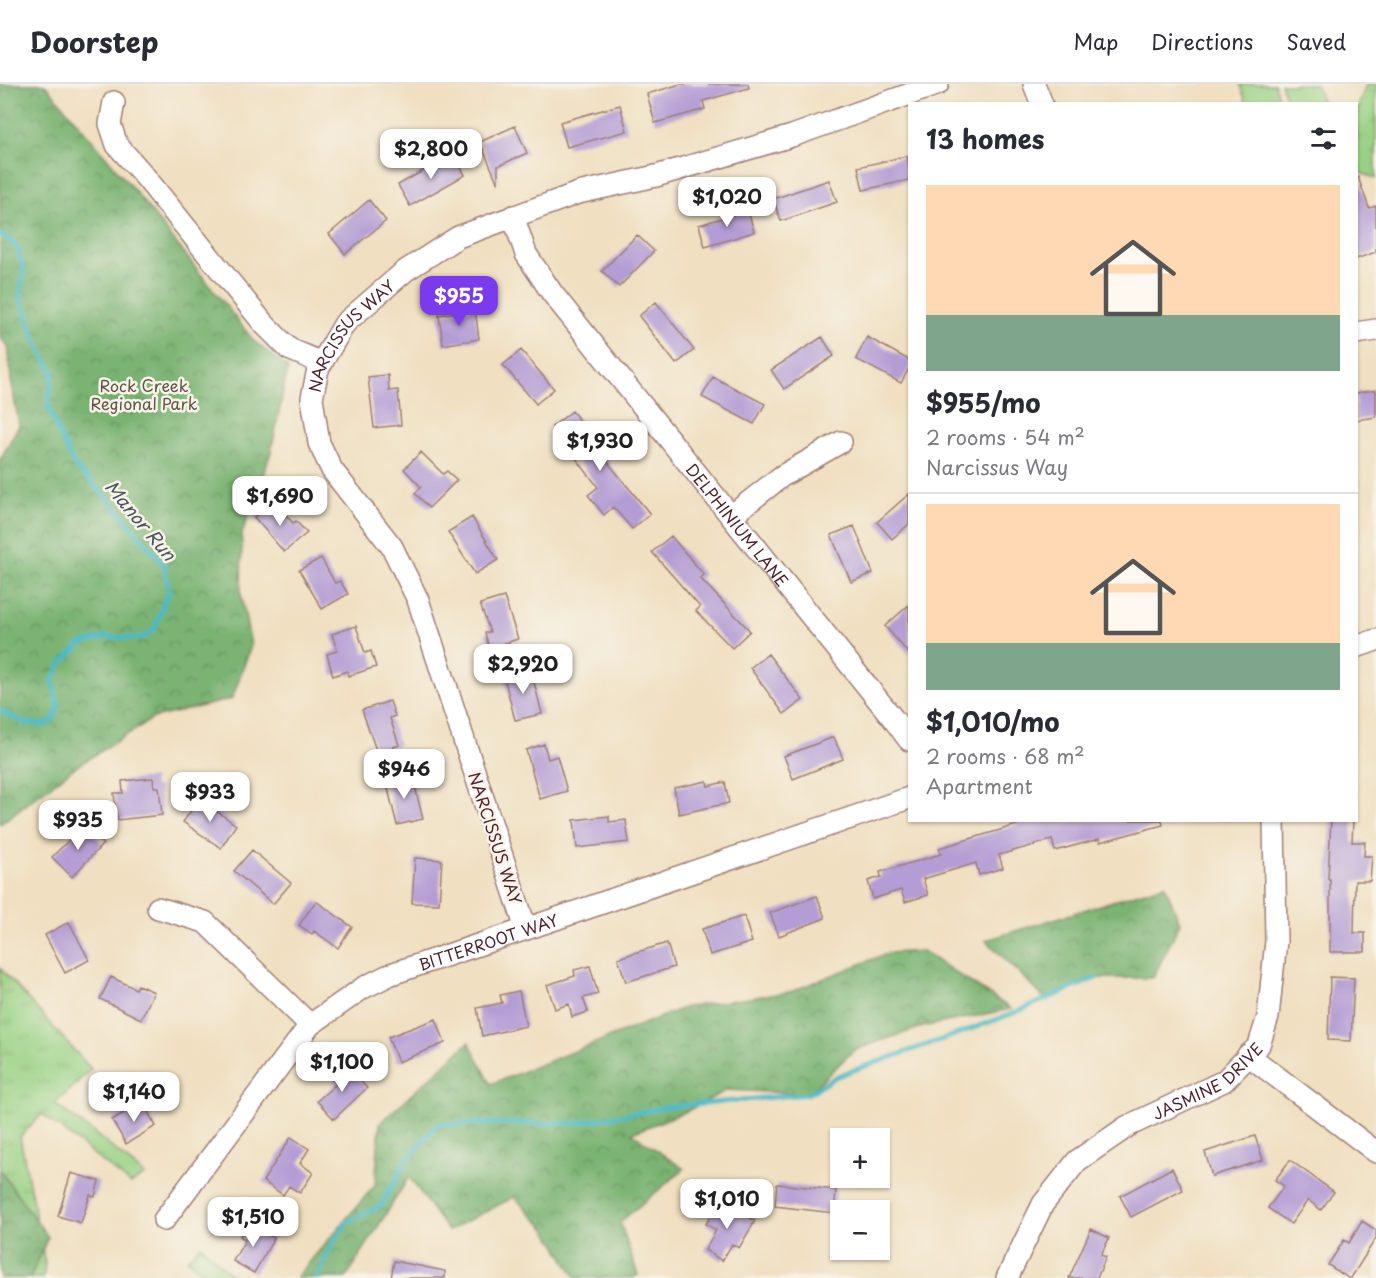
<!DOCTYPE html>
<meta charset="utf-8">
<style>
body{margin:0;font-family:"Playpen Sans",sans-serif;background:#f2f2f3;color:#2b2b33;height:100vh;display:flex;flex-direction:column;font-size:22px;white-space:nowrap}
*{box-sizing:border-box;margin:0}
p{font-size:20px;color:#7c7c81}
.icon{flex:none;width:33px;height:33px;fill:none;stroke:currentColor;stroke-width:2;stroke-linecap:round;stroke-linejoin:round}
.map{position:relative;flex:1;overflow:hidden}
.side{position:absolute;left:908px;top:18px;width:450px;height:720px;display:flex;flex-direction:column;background:#fff;border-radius:0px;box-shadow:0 2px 4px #0004}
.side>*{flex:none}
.fabs{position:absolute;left:830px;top:1044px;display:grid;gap:12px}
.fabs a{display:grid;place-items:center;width:60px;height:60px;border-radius:0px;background:#fff;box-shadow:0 2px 4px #0004;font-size:30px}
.price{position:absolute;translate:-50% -51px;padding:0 14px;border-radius:12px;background:#fff;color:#222;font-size:20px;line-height:39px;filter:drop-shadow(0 2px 3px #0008)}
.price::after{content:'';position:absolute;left:50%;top:36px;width:18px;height:14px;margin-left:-9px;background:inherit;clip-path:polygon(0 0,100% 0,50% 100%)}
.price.active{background:#7c3aed;color:#fff}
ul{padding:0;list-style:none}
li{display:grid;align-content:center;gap:12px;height:318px;padding:0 18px}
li+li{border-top:2px solid #e1e1e2}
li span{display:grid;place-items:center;height:186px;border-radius:0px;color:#555}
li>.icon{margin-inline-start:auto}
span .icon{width:108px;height:108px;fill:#fffc;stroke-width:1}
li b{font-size:26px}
h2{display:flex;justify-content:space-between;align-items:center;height:72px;padding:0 18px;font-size:26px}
header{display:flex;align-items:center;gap:36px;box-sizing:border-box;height:84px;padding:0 30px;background:#fff;border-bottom:2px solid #e1e1e2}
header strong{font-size:28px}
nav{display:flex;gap:33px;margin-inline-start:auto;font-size:21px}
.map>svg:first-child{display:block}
.grass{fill:url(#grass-tufts);stroke:#727858;stroke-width:1.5}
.forest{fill:url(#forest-crowns);stroke:#62694e;stroke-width:1.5}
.garden{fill:#99d184;stroke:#727858;stroke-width:1.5}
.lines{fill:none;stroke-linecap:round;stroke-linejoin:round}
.stream{stroke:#4bb9c5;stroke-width:5}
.building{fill:#b49cd4}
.street-casing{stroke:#9d7f76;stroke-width:24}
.street{stroke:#fff;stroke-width:21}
.labels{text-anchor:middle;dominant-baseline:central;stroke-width:5;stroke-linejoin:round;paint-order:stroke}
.street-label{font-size:16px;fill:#4a1f2b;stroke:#f7f3e8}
.park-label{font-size:16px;fill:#625446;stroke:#f7f3e8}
.water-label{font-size:18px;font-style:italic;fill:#4a5561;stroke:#f7f3e8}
</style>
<header>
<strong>Doorstep</strong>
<nav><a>Map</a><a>Directions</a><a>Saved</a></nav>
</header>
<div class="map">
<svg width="1376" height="1194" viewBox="0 0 1376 1194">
<defs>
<pattern id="grass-tufts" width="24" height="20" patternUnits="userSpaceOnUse" patternTransform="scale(1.5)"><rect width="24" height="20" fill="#99d184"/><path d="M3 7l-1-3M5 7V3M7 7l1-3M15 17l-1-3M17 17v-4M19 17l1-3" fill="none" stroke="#85b372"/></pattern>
<pattern id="forest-crowns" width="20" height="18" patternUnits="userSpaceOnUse" patternTransform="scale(1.5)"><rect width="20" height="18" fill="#7ab372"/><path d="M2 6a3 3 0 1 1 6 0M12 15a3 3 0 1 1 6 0" fill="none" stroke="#66915e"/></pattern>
</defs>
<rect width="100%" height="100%" fill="#f7f3e8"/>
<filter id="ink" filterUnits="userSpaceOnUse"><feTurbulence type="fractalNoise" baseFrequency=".0167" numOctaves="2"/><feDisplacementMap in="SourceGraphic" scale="12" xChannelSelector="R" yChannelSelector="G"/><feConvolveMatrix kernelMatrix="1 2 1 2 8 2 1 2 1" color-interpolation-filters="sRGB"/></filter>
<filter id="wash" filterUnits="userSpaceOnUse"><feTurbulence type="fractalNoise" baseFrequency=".008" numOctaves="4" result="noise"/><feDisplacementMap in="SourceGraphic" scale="24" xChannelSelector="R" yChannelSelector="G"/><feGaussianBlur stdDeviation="1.35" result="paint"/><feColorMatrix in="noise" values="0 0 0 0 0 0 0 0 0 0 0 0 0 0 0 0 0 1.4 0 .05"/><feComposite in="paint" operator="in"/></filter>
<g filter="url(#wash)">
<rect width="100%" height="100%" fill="#f0dfc0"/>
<path class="grass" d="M1366 0H1376V95L1356 87V30Z
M0 884 91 985 55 1020 94 1049 145 1091 131 1100 42 1030 20 1053 45 1179 43 1194H0Z
M201 1161 234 1194H208L187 1175Z"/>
<path class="forest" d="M0 0H45L133 105 254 257 288 284 271 368 242 450 241 510 251 562 232 615 153 634 74 684 0 740V376L19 341 11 297 8 262 0 254Z
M1165 801 1180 839 1153 894H1096L1045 915 986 856Z
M922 867 1011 925 922 943 854 966 808 1010 727 1006 687 1027 632 1049 684 1085 620 1138 638 1191 632 1194H576L547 1146 514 1113 448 1147 409 1093 346 1194H296L375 1101 380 1039 469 958 491 1000 686 923 790 908 888 869Z
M0 1086 48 1153 30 1194H0Z"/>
<path class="garden" d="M1240 0H1275L1280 19H1246Z
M1281 0H1316L1322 19H1287Z"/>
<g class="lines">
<path class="stream" d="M0 151 4 152 17 163 24 186 20 212 35 255 53 289 48 323 59 349 74 381 108 415 164 481 169 506 154 546 142 554 106 553 81 560 61 580 53 597 58 623 55 634 45 641 25 639 0 627
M317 1194 333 1158 347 1138 381 1122 405 1078 438 1040 576 1039 668 1023 808 1010 837 992 952 952 1009 931 1096 894"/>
</g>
<g id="blocks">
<path class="building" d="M681 0H748L749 4 703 17 705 25 655 39 647 10Z
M620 21 627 47 567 63 560 38Z
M515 42 527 69 498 82V100L480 58Z
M453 70 465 91 410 122 398 101Z
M907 72 909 82V96L863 106 858 83Z
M1358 93 1369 124 1376 122V168L1356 175V94Z
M829 96 837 118 781 137 773 115Z
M369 116 386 137 345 170 329 150Z
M748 126 754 148 705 163 699 141Z
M637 151 654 167 619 203 602 187Z
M656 218 694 266 676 280 639 232Z
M475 225 479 255 443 261 439 231Z
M822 253 834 272 784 305 771 286Z
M867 253 909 276V284L901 299 856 275Z
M521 266 554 305 536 320 503 281Z
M388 291 389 307 398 306 401 341 374 344 368 293Z
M713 293 765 320 754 340 702 313Z
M1376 306V333L1356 336V309Z
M572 327 604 367 601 370 650 430 632 445 613 423 604 431 588 411 598 403 552 343Z
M421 368 443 390 447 387 457 396 429 424 415 409 421 403 404 385Z
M909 410V440L892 455 877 438Z
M273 417 293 439 296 437 307 449 284 468 254 433Z
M472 433 498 476 475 490 448 448Z
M854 442 873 489 851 498 831 451Z
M671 452 704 491 700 494 750 547 732 564 696 527 700 523 652 468Z
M321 474 335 499 340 497 348 510 322 525 299 486Z
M504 513 518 555 489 564 485 549 490 548 480 520Z
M909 521V570L885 542Z
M356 542 365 569 371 567 376 583 348 592 347 587 333 592 327 570 337 567 332 550Z
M768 570 803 616 784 630 750 584Z
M531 586 542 630 515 636 504 593Z
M390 617 395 632 390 634 399 661 377 669 362 626Z
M834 653 843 675 793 695 784 672Z
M544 660 548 675 557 672 567 707 540 715 526 666Z
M412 691 423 735 397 741 386 697Z
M153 694 154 703H159L162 731 117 736 114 709H123L122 697Z
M707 697 708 702 725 698 729 719 679 730 674 704Z
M199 715 236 741 221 764 183 738Z
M609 732V738L626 736 629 758 577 764 574 736Z
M1016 736H1162L1163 741 1100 758 1099 755 1055 767 1052 756 999 771 1003 784 979 791 976 779 923 795 928 811 905 818 901 806 873 815 868 797 881 793 880 788 941 770 939 764 1017 741Z
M1331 736H1353L1352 758H1365L1364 772H1372L1370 797H1355L1354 849H1365V868H1330V795H1328Z
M84 741 103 760 72 793 52 773Z
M252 766 291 799 273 820 234 787Z
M415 774 442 776 439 820 412 819Z
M817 812 825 834 779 852 770 829Z
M316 817 352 843 338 864 314 847 312 850 299 841Z
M744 832 752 858 710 871 702 845Z
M69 838 89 876 65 889 45 851Z
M667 859 674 883 626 898 618 874Z
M590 882 598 910 583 914 588 928 572 933 569 920 555 925 547 901 575 892 574 886Z
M111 893 136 905 138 901 154 908 141 935 100 915Z
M1330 893 1354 894 1351 957 1328 956Z
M519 907 526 942 482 952 477 924 502 919 500 911Z
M436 935 445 959 398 978 388 953Z
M347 983 367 1004 334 1035 317 1017 337 999 333 995Z
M142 1018 156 1042 126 1060 112 1036Z
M1255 1052 1263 1076 1212 1092 1205 1068Z
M291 1053 309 1065 300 1079 313 1089 300 1109 289 1102 283 1111 263 1097Z
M1290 1076 1334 1108 1321 1126 1308 1116 1291 1140 1268 1124 1284 1102 1275 1096Z
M1172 1084 1183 1106 1131 1133 1120 1112Z
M71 1089 99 1097 95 1113 90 1111 81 1139 58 1132Z
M777 1100 836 1106 834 1129 775 1122Z
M720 1116 755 1137 739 1164 732 1160 722 1177 705 1166 716 1146 706 1140Z
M1362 1137 1376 1146V1154L1351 1194H1348L1328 1181 1344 1156 1349 1159Z
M248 1139 274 1154 254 1189 233 1177 245 1156 240 1152Z
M1091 1145 1109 1154 1101 1171 1106 1173 1097 1194H1069Z
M394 1177 445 1187V1194H391Z"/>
</g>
</g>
<g filter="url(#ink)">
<use href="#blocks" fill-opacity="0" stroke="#9d7f76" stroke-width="1.5"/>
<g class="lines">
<g class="street-casing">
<g id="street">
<path d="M1034 0 1042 20"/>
<path d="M114 18 110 40 117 61 142 89 264 240 289 265 322 279"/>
<path id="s1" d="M513 132 526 170 552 209 895 637 909 656"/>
<path d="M1356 249 1376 246"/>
<path d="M731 432 782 392 841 358"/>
<path d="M1356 563 1376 556"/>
<path d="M158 824 205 838 310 941"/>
<path id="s2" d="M526 845 418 516 392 463 332 386 319 359 312 314 318 285 345 239 405 187 458 153 578 109 656 92 792 52 938 0"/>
<path d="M1248 971 1376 1068"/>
<path id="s3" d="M164 1136 310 941 363 904 391 890 526 845 909 714"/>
<path id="s4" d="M1007 1194 1043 1120 1077 1077 1128 1042 1224 997 1259 961 1268 933 1276 857 1274 736"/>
</g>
</g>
<use href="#street" class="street"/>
</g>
</g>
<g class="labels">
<g class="street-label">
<text stroke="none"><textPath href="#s2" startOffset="654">NARCISSUS WAY</textPath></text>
<text stroke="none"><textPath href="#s1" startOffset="384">DELPHINIUM LANE</textPath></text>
<text transform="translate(496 754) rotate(72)">NARCISSUS WAY</text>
<text stroke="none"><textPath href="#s3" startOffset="442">BITTERROOT WAY</textPath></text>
<text stroke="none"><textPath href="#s4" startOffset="291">JASMINE DRIVE</textPath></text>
</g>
<g class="park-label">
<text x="144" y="301">Rock Creek<tspan x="144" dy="18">Regional Park</tspan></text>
</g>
<g class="water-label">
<text transform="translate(141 436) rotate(50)">Manor Run</text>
</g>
</g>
</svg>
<div class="fabs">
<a>+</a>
<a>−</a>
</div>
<b class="price" style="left:431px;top:96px">$2,800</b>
<b class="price" style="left:727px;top:144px">$1,020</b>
<b class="price active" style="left:459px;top:243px">$955</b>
<b class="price" style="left:600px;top:388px">$1,930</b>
<b class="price" style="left:280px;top:443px">$1,690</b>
<b class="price" style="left:523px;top:611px">$2,920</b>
<b class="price" style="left:404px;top:716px">$946</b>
<b class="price" style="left:210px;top:739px">$933</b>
<b class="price" style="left:78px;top:767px">$935</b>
<b class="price" style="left:342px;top:1009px">$1,100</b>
<b class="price" style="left:134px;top:1039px">$1,140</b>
<b class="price" style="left:727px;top:1146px">$1,010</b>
<b class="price" style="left:253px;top:1164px">$1,510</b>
<section class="side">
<h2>13 homes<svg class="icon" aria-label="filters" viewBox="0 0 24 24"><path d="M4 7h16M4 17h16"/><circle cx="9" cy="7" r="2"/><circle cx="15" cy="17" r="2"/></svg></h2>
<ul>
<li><span style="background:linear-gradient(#ffd9b3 70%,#7fa58c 0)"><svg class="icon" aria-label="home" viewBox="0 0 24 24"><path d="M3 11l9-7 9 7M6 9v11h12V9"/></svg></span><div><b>$955/mo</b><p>2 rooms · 54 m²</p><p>Narcissus Way</p></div></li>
<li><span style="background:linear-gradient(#ffd9b3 75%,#7fa58c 0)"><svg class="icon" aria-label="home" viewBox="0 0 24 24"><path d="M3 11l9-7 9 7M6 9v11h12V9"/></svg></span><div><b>$1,010/mo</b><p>2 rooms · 68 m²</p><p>Apartment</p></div></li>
</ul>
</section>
</div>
